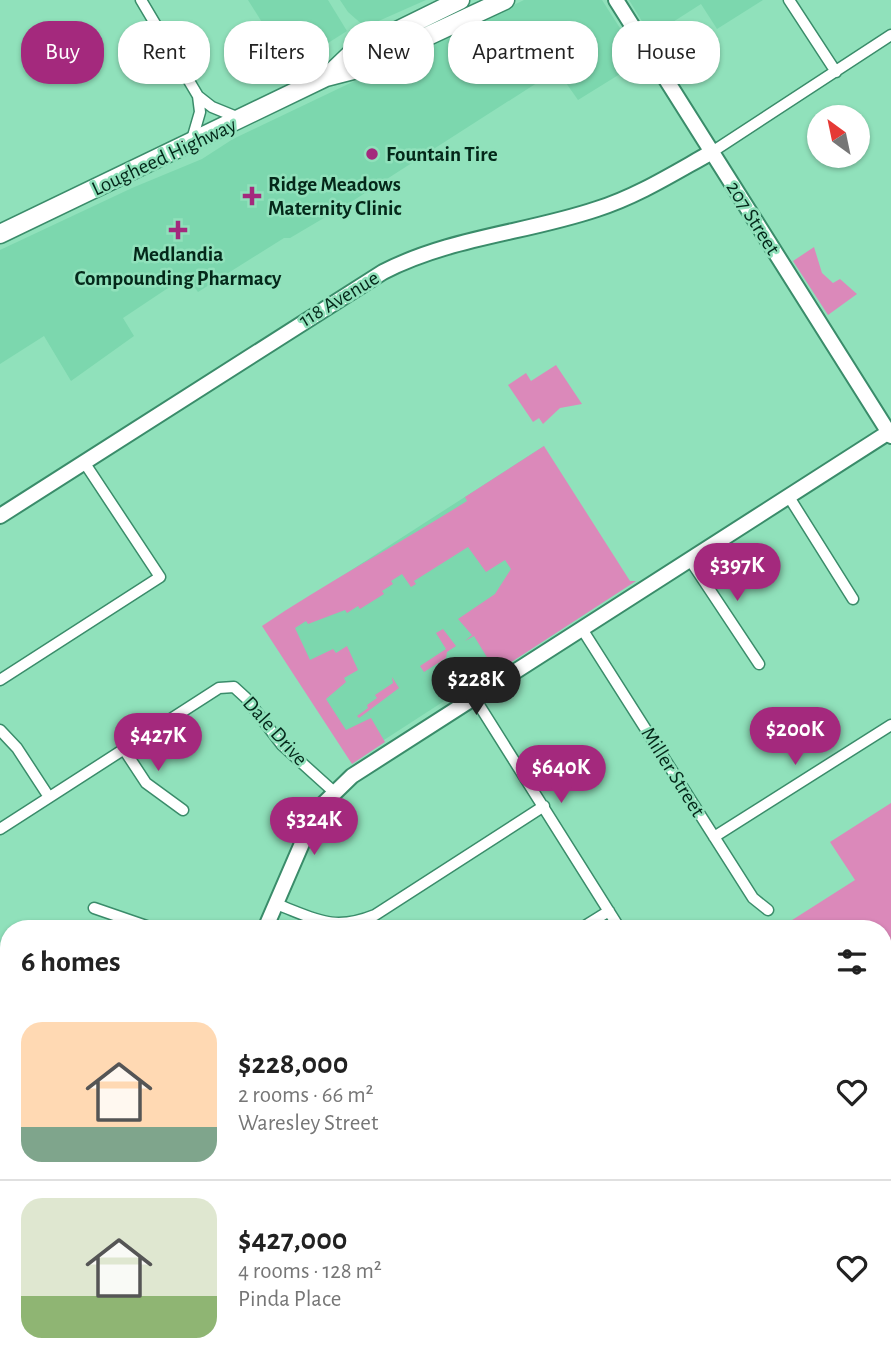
<!DOCTYPE html>
<meta charset="utf-8">
<style>
body{margin:0;font-family:"Alegreya Sans",sans-serif;background:#f6f6f6;color:#222;height:100vh;display:flex;flex-direction:column;font-size:26px;white-space:nowrap}
*{box-sizing:border-box;margin:0}
p{font-size:23px;color:#767676}
.icon{flex:none;width:38px;height:38px;fill:none;stroke:currentColor;stroke-width:2;stroke-linecap:round;stroke-linejoin:round}
.map{position:relative;flex:1;overflow:hidden}
.sheet{position:absolute;left:0px;top:920px;width:892px;height:450px;display:flex;flex-direction:column;background:#fff;border-radius:28px 28px 0 0;box-shadow:0 2px 5px #0004}
.sheet>*{flex:none}
.guide{position:absolute;left:21px;top:21px;width:850px;height:63px;display:flex;gap:14px}
.needle{width:46px;rotate:327deg}
.tools{position:absolute;left:807px;top:105px;display:grid;gap:14px}
.tools a{display:grid;place-items:center;width:63px;height:63px;border-radius:50%;background:#fff;box-shadow:0 2px 5px #0004;font-size:35px}
.price{position:absolute;translate:-50% -60px;padding:0 16px;border-radius:24px;background:#a4297d;color:#fff;font-size:23px;line-height:46px;filter:drop-shadow(0 2px 4px #0008)}
.price::after{content:'';position:absolute;left:50%;top:42px;width:21px;height:16px;margin-left:-10px;background:inherit;clip-path:polygon(0 0,100% 0,50% 100%)}
.price.selected{background:#222;color:#fff}
ul{padding:0;list-style:none}
li{display:flex;align-items:center;gap:21px;height:175px;padding:0 21px}
li+li{border-top:2px solid #e0e0e0}
li span{display:grid;place-items:center;flex:none;width:196px;height:140px;border-radius:21px;color:#555}
li>.icon{margin-inline-start:auto}
span .icon{width:84px;height:84px;fill:#fffc;stroke-width:1}
li b{font-size:30px}
h2{display:flex;justify-content:space-between;align-items:center;height:84px;padding:0 21px;font-size:30px}
.pill{padding:0 24px;border-radius:28px;background:#fff;box-shadow:0 2px 5px #0004;font-size:24px;line-height:63px}
.pill.selected{background:#a4297d;color:#fff}
.map>svg:first-child{display:block}
.built{fill:#7cd7ae}
.green{fill:#db89ba}
.lines{fill:none;stroke-linecap:round;stroke-linejoin:round}
.street-casing{stroke:#3a8c6a;stroke-width:13}
.secondary-casing{stroke:#3a8c6a;stroke-width:18}
.highway-casing{stroke:#3a8c6a;stroke-width:21}
.street{stroke:#fff;stroke-width:10}
.secondary{stroke:#fff;stroke-width:14}
.highway{stroke:#fff;stroke-width:18}
.poi-dot{fill:#a4297d;stroke:#90e1bb;stroke-width:2.5}
.labels{text-anchor:middle;dominant-baseline:central;stroke-width:5;stroke-linejoin:round;paint-order:stroke}
.poi-label{font-size:21px;font-weight:bold;fill:#04281a;stroke:#90e1bb;text-anchor:start}
.street-label{font-size:21px;fill:#04281a;stroke:#90e1bb}
</style>
<div class="map">
<svg width="891" height="1369" viewBox="0 0 891 1369">
<rect width="100%" height="100%" fill="#90e1bb"/>
<path class="built" d="M248 0H328L347 31 290 67Z
M340 0H426L365 27 348 12Z
M524 0H602L641 61 578 100 557 70 351 202 290 238H284L198 292 186 276 123 318 134 336 71 381 44 336 0 364V250L132 188 202 159 233 139Z
M629 0H763L717 29 701 4 651 36Z
M544 446 551 632 353 760 266 625Z
M129 1362H314L311 1369H133Z"/>
<path class="green" d="M814 247 822 273 833 283 840 279 857 294 828 315 793 261Z
M556 365 582 404 560 408 543 424 539 418 533 422 508 385 526 373 531 381Z
M544 446 630 581H636L496 672 474 636 465 641 472 635 458 619 495 594 511 569 505 560 486 572 468 547 414 581 416 584 411 587 402 574 391 581 393 584 382 591 384 594 360 609 358 606 347 613 345 610 308 624 306 621 295 628 310 660 333 649 336 653 347 646 358 670 344 678 346 682 326 699 346 730 371 718 385 742 352 764 262 626C329 581 399 544 467 501L465 497Z
M443 629 456 646 447 652 446 658 424 672 420 666 446 649 436 633Z
M392 677 399 688 359 718 357 716 368 708 367 705 377 698 375 695 393 683Z
M891 803V1247L886 1250 884 929H778L855 880 830 842Z"/>
<g class="lines">
<g class="street-casing">
<path id="street" d="M141 0 198 96 212 107 239 118
M789 0 836 72
M191 143 200 112 198 96
M712 152 891 35
M789 497 853 599
M690 560 759 664
M582 629 753 898 768 910
M0 680 160 577 84 462
M474 697 620 929
M0 730 17 748 49 797
M123 748 146 783 183 810
M0 829 219 688 234 687 246 698 282 745 333 791
M714 837 891 725
M276 904C316 919 333 932 375 915L544 806
M94 908 155 929
M580 929 609 911
M884 1333 891 1329
M510 1362 515 1369
M677 1362 682 1369
M878 1362 883 1369
M390 1369 396 1362
M829 1369 840 1362"/>
</g>
<g class="secondary-casing">
<path id="secondary" d="M616 0 891 436
M0 516 383 272C451 237 526 233 597 209 638 196 674 173 712 152
M265 929 316 811 352 776 889 432
M0 1143 9 1137
M0 1192 9 1206
M112 1362 119 1369"/>
</g>
<g class="highway-casing">
<path id="highway" d="M329 75 352 53 460 0
M0 234 326 77 357 69 505 0"/>
</g>
<use href="#street" class="street"/>
<use href="#secondary" class="secondary"/>
<use href="#highway" class="highway"/>
</g>
<g class="poi-dot">
<circle cx="372" cy="154" r="7"/>
<path d="M248.5 185.5h7v7h7v7h-7v7h-7v-7h-7v-7h7z"/>
<path d="M174.5 219.5h7v7h7v7h-7v7h-7v-7h-7v-7h7z"/>
</g>
<g class="labels">
<g class="poi-label">
<text x="386" y="154">Fountain Tire</text>
<text x="268" y="184">Ridge Meadows<tspan x="268" dy="24">Maternity Clinic</tspan></text>
<text x="178" y="254" text-anchor="middle">Medlandia<tspan x="178" dy="24">Compounding Pharmacy</tspan></text>
</g>
<g class="street-label">
<text transform="translate(164 157) rotate(-25)">Lougheed Highway</text>
<text transform="translate(753 218) rotate(58)">207 Street</text>
<text transform="translate(339 299) rotate(-31)">118 Avenue</text>
<text transform="translate(275 731) rotate(48)">Dale Drive</text>
<text transform="translate(673 772) rotate(58)">Miller Street</text>
</g>
</g>
</svg>
<div class="tools">
<a><svg class="needle" viewBox="-14 -14 28 28"><path d="M0-13l5 13h-10z" fill="#e53935"/><path d="M0 13l5-13h-10z" fill="#767676"/></svg></a>
</div>
<b class="price" style="left:737px;top:603px">$397K</b>
<b class="price selected" style="left:476px;top:717px">$228K</b>
<b class="price" style="left:795px;top:767px">$200K</b>
<b class="price" style="left:158px;top:773px">$427K</b>
<b class="price" style="left:561px;top:805px">$640K</b>
<b class="price" style="left:314px;top:857px">$324K</b>
<div class="guide">
<a class="pill selected">Buy</a>
<a class="pill">Rent</a>
<a class="pill">Filters</a>
<a class="pill">New</a>
<a class="pill">Apartment</a>
<a class="pill">House</a>
</div>
<section class="sheet">
<h2>6 homes<svg class="icon" aria-label="filters" viewBox="0 0 24 24"><path d="M4 7h16M4 17h16"/><circle cx="9" cy="7" r="2"/><circle cx="15" cy="17" r="2"/></svg></h2>
<ul>
<li><span style="background:linear-gradient(#ffd9b3 75%,#7fa58c 0)"><svg class="icon" aria-label="home" viewBox="0 0 24 24"><path d="M3 11l9-7 9 7M6 9v11h12V9"/></svg></span><div><b>$228,000</b><p>2 rooms · 66 m²</p><p>Waresley Street</p></div><svg class="icon" aria-label="heart" viewBox="0 0 24 24"><path d="M12 20l-8-8c-3-5 5-10 8-4 3-6 11-1 8 4z"/></svg></li>
<li><span style="background:linear-gradient(#dfe7d0 70%,#8fb573 0)"><svg class="icon" aria-label="home" viewBox="0 0 24 24"><path d="M3 11l9-7 9 7M6 9v11h12V9"/></svg></span><div><b>$427,000</b><p>4 rooms · 128 m²</p><p>Pinda Place</p></div><svg class="icon" aria-label="heart" viewBox="0 0 24 24"><path d="M12 20l-8-8c-3-5 5-10 8-4 3-6 11-1 8 4z"/></svg></li>
</ul>
</section>
</div>
